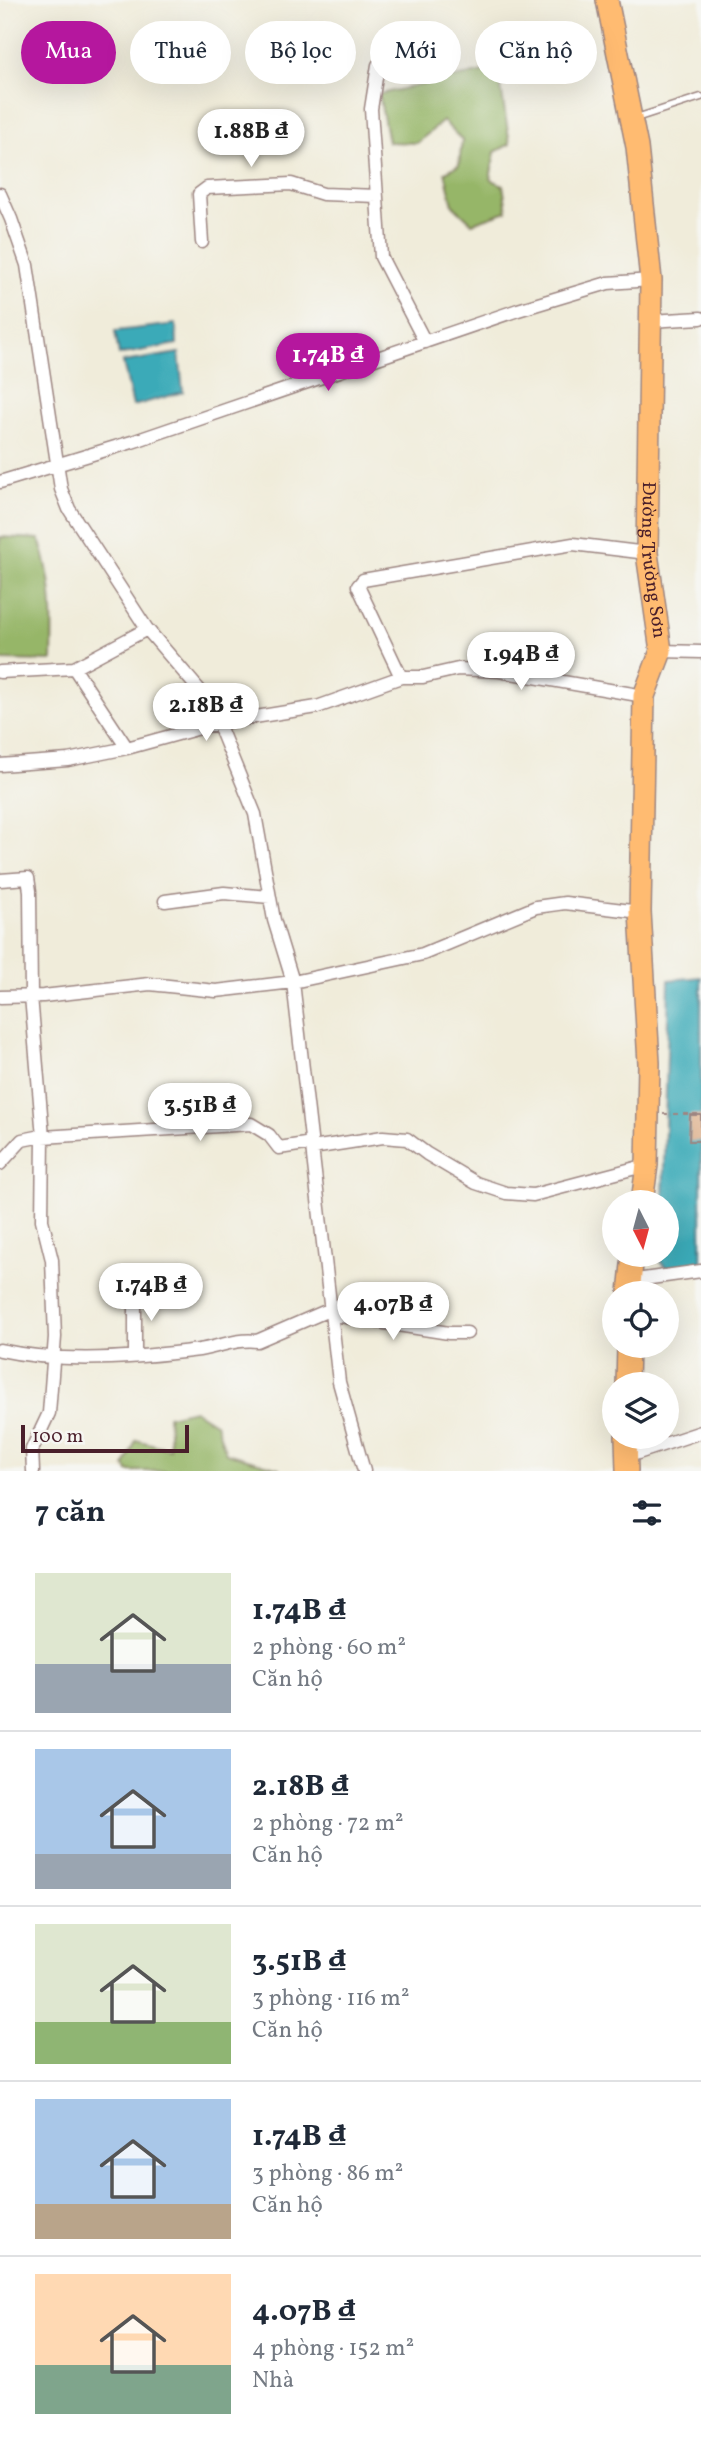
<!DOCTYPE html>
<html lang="vi">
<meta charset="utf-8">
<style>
body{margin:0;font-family:Vollkorn,serif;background:#f2f2f3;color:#1f2937;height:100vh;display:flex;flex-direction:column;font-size:26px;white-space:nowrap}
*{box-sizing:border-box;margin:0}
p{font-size:23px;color:#747a83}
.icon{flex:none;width:38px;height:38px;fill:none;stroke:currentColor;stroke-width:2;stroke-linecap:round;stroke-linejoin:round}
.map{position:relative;height:1471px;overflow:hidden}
.sheet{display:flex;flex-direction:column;background:#fff;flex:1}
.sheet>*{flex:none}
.hud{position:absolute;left:21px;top:21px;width:660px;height:63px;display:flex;gap:14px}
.needle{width:46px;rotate:174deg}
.tools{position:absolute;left:602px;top:1190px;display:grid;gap:14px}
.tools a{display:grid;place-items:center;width:77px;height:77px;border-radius:50%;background:#fff;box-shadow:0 7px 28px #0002;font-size:35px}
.scale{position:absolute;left:21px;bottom:18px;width:168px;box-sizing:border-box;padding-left:7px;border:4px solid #4a1f2b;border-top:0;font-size:19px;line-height:24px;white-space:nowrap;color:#4a1f2b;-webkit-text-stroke:5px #f6f6f2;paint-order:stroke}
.price{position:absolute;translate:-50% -60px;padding:0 16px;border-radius:24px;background:#fff;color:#222;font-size:23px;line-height:46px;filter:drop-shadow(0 2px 4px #0008)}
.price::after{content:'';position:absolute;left:50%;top:42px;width:21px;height:16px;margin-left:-10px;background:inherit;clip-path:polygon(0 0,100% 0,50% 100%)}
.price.selected{background:#b5179e;color:#fff}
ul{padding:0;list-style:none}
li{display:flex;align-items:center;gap:21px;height:175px;padding:0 35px}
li+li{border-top:2px solid #e0e1e3}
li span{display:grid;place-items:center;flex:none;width:196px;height:140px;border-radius:0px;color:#555}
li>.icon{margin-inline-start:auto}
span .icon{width:84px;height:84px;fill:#fffc;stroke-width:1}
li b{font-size:30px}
h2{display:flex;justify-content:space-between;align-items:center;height:84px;padding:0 35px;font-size:30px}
.tag{padding:0 24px;border-radius:32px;background:#fff;box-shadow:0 7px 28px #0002;font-size:24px;line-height:63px}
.tag.selected{background:#b5179e;color:#fff}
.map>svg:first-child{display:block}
.forest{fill:#96b668;stroke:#706a4a;stroke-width:2}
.water{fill:#3baab8;stroke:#426472;stroke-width:2}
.building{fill:#dcaa83}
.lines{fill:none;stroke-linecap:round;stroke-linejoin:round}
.service-casing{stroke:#9d8682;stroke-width:9}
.minor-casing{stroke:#9d8682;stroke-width:15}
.trunk-casing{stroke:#9d8682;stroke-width:24}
.path{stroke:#9d8682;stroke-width:2;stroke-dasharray:5 5;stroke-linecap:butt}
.service{stroke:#fff;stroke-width:6}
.minor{stroke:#fff;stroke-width:12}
.trunk{stroke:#ffbb71;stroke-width:21}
.labels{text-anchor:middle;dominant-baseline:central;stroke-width:5;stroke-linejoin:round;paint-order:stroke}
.street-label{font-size:19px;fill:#4a1f2b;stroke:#f6f6f2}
</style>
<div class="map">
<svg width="701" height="1471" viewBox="0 0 701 1471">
<rect width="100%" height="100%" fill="#f6f6f2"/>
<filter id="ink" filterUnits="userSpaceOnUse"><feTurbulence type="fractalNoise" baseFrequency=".0143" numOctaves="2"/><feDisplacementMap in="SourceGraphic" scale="14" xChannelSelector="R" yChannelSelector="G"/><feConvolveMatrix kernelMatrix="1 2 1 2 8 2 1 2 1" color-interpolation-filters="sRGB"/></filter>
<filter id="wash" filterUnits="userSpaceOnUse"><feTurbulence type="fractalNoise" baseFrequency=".00686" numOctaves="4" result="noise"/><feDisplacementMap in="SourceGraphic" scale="28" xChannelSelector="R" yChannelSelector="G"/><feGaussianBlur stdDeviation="1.57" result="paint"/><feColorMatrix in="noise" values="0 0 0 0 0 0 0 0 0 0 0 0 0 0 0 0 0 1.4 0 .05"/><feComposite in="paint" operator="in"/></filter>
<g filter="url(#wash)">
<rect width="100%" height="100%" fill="#f0ecda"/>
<path class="forest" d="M498 69 510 144 495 152 490 179 503 185 507 211 472 223 453 205 445 172 459 165 462 140 443 121 417 143 388 142 379 94Z
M0 537 39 539C54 582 53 617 52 661L0 660Z
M194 1410 216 1424 226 1453 279 1468V1471H128L125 1466 136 1440 170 1449 168 1416Z"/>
<path class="water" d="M176 324 177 344 119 355 115 331Z
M179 353 183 392 133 406 123 362Z
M701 977V1262L667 1268 661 1263V1255H667V1202H663L669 980Z"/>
<g id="blocks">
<path class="building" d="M690 1115H701V1141H689Z"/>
</g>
</g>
<g filter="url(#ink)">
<use href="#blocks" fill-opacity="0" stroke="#9d8682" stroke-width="2"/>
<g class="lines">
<g class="service-casing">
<path id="service" d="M633 119 701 97"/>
</g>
<g class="minor-casing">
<path id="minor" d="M378 65 371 109 381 257 425 342
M0 194 11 219 27 265 61 489 69 509 147 629 201 692 218 723 255 814 274 920 293 982 339 1382 364 1471
M202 242 199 194 207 188 291 184 323 194 377 196
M650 321 701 318
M0 482 132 442 518 310 608 283 651 280
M661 651 701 652
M74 668 127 748
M0 672 74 668 147 629
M401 677 358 586 363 580 573 544 647 553
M0 765 68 760 127 748 218 723 317 707 401 677H423L458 669 499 671 644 696
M0 880 28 878 30 891 31 996 43 1137 251 1124 269 1135 279 1148 312 1143
M165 901 224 893 270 897
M0 997 43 996 150 984 216 991 293 982 423 954 536 907 565 903 640 912
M312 1148 383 1137 407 1139 427 1154 476 1183 506 1193 533 1195 647 1165
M0 1164 22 1140 42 1136
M629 1281 701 1271
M0 1350C63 1364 135 1358 199 1350 218 1347 238 1338 257 1341L331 1309 340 1316 449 1333H467
M135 1355V1285L141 1276H150
M626 1457 701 1432
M33 1471 32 1449 49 1413 55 1337 52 1260 42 1220 43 1137"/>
</g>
<g class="trunk-casing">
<g id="trunk">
<path id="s1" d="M607 0 637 147 651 280 647 553 661 651 644 696 640 912 649 1063 647 1165 642 1202"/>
<path d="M629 1293 633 1255"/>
<path d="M627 1384 628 1346"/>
<path d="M626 1437 627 1471"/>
</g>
</g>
<path class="path" d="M663 1114H700"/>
<use href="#service" class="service"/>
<use href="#minor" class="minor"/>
<use href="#trunk" class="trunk"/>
</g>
</g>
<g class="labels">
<g class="street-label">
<text stroke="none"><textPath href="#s1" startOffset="564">Đường Trường Sơn</textPath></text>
</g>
</g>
</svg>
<div class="tools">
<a><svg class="needle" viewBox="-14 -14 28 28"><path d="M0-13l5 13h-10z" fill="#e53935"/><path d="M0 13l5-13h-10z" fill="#747a83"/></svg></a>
<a><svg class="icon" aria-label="locate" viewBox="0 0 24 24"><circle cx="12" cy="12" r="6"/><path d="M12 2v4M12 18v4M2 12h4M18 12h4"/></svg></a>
<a><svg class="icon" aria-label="layers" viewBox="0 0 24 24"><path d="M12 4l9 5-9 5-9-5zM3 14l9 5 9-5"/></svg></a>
</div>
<div class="scale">100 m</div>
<b class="price" style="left:251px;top:169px">1.88B ₫</b>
<b class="price selected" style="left:328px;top:393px">1.74B ₫</b>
<b class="price" style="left:521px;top:692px">1.94B ₫</b>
<b class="price" style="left:206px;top:743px">2.18B ₫</b>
<b class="price" style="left:200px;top:1143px">3.51B ₫</b>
<b class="price" style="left:151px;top:1323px">1.74B ₫</b>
<b class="price" style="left:393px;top:1342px">4.07B ₫</b>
<div class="hud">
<a class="tag selected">Mua</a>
<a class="tag">Thuê</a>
<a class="tag">Bộ lọc</a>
<a class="tag">Mới</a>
<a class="tag">Căn hộ</a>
</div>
</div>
<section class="sheet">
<h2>7 căn<svg class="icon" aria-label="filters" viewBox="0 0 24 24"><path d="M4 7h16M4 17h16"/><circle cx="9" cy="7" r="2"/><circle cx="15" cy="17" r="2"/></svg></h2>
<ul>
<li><span style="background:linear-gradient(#dfe7d0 65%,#9aa5b1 0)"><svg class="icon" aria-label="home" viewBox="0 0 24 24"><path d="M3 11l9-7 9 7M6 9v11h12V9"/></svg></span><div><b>1.74B ₫</b><p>2 phòng · 60 m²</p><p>Căn hộ</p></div></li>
<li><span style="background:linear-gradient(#a9c7e8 75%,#9aa5b1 0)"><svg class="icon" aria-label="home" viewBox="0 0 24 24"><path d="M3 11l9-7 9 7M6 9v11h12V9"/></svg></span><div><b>2.18B ₫</b><p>2 phòng · 72 m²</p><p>Căn hộ</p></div></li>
<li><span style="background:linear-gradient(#dfe7d0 70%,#8fb573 0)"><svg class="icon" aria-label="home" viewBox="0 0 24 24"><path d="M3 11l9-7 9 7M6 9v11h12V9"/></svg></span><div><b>3.51B ₫</b><p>3 phòng · 116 m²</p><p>Căn hộ</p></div></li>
<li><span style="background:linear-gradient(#a9c7e8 75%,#b9a48a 0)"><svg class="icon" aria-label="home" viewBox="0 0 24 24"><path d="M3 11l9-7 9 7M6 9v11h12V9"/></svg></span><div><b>1.74B ₫</b><p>3 phòng · 86 m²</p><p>Căn hộ</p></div></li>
<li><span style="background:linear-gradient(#ffd9b3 65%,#7fa58c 0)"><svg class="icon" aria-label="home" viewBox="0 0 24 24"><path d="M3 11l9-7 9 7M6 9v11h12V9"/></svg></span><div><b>4.07B ₫</b><p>4 phòng · 152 m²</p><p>Nhà</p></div></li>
</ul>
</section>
